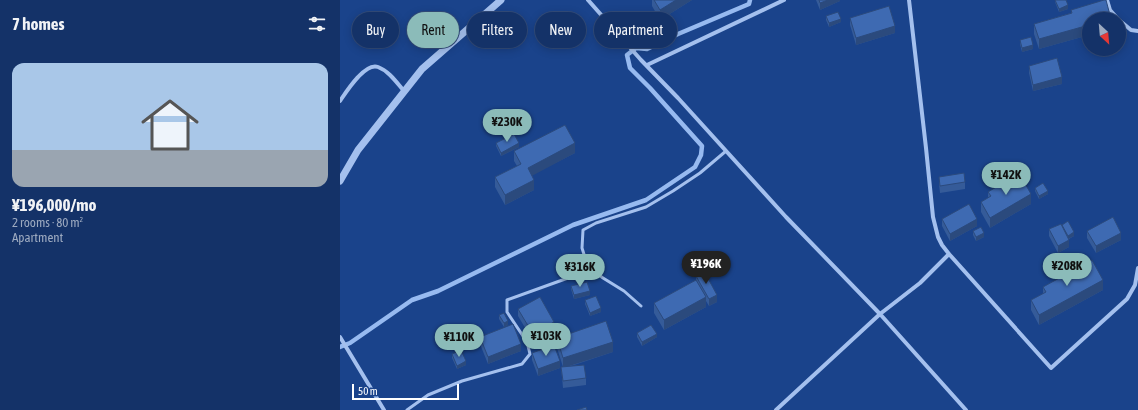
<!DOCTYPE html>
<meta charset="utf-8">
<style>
body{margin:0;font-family:"Asap Condensed",sans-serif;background:#1d3a6e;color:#f1f3f6;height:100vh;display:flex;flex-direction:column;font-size:15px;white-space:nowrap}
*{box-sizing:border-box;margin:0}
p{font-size:13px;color:#9daac0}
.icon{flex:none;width:22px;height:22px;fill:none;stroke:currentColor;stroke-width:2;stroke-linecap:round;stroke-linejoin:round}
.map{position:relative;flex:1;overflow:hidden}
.panel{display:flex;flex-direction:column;background:#143268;width:340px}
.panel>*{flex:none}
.top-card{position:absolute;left:12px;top:12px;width:380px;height:36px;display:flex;gap:8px}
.needle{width:26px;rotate:154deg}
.controls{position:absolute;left:742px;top:12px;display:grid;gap:8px}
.controls a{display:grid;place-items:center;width:44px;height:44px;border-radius:50%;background:#143268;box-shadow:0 2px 10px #0003,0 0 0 1px #334d7c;font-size:20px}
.scale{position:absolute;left:12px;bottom:10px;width:107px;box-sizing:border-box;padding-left:4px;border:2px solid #fff;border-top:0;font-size:11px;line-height:14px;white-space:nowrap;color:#fff;-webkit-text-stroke:3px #1a438b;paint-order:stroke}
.price{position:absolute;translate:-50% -34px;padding:0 9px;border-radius:14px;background:#8bbbb9;color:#111;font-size:13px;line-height:26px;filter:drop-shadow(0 1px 2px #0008)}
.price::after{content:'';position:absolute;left:50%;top:24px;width:12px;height:9px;margin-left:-6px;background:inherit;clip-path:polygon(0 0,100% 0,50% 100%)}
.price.on{background:#222;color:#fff}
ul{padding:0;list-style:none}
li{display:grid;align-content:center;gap:8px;height:212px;padding:0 12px}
li span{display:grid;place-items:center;height:124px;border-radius:12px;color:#555}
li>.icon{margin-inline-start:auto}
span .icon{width:72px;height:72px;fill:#fffc;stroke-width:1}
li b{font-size:17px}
h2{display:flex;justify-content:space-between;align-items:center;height:48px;padding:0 12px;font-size:17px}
.tag{padding:0 14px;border-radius:18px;background:#143268;box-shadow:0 2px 10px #0003,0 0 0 1px #334d7c;font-size:14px;line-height:36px}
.tag.on{background:#8bbbb9;color:#111}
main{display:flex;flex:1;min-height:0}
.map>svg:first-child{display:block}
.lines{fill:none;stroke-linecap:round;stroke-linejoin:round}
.stream{stroke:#97baf0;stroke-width:4.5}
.service{stroke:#a4c0ee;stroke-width:3}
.minor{stroke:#a4c0ee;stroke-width:4}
.tertiary{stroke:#a4c0ee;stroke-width:7}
.wall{fill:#355b99}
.shaded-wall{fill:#2b4a7d}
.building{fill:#3e6ab2;stroke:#2b4a7d}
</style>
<main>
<section class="panel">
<h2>7 homes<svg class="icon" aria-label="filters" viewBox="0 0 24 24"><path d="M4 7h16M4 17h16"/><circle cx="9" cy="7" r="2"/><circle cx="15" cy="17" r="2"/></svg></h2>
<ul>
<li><span style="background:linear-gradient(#a9c7e8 70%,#9aa5b1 0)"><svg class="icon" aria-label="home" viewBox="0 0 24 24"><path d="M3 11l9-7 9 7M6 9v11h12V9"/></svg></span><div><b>¥196,000/mo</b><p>2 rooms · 80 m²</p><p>Apartment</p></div></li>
</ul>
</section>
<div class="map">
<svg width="798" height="410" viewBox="0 0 798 410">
<rect width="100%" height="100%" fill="#1a438b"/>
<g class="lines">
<path class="stream" d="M0 347 10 343 72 300 98 291 233 225 306 200 355 167 361 155 362 146 310 88 290 68 287 55 296 48 307 49 338 34 409 4 410 0"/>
<path class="service" d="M301 306 284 291 263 278 248 267 242 248 243 230 256 223 306 207 333 191 360 173 386 151
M67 410 88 395 122 381 182 364 190 354 187 342 167 312V300L228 278 248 267"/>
<path class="minor" d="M248 0 301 60 338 98 446 217 540 314 626 410
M569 0 586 148 593 217 598 237 602 245 609 254 711 368 787 299 795 285 798 268
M767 0 770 10 778 19
M779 20 791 30 798 31
M307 65 444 0
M0 101C6 92 25 62 38 67 49 71 57 83 64 91
M0 337 44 410
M436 410 540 314 580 283 609 254"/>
<path class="tertiary" d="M0 181 18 150 82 69 161 0"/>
</g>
<path class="wall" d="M312 0H352L320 20 312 6Z
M476 0H500V1L480 10Z
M715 0H726L728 9 719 12 715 2Z
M731 10 749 19V35L699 49 694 34V24L731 13Z
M486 16 501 22 489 27 486 20Z
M510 18 555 33 516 45 510 25Z
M299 25 318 36 304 42 299 28Z
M680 40 693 49 682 52 680 44Z
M689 66 722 84 693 91 689 73Z
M156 143 179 147 161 156 156 146Z
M174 151 235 153 192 175 194 190 165 205 155 187V177L177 166 174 161Z
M599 177 625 182V189L600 193 599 184Z
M695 188 708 194 699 199 695 191Z
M648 192 691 204 650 228 641 212V202L648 198Z
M602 219 637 226 610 241 602 226Z
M722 225 734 236 729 239V247L718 253 709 236V229Z
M633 231 644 237 636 241 633 235Z
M747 231 781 240 756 253 747 238Z
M356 276 377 302 369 306 366 301V307L324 330 314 313V303L356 280Z
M231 286 250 295 234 299 231 289Z
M703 287 763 290 699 325 691 310V300L703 294Z
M245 300 261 312 250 316 245 304Z
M178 309 214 329 193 341 178 316Z
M159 315 168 325 164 327 159 319Z
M297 333 317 337 302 346 297 337Z
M140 337 181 351 148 364 140 344Z
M217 338 273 352 228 367 246 378V385L223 388 221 367H223L217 348Z
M192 353 220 368 198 376 192 360Z
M112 354 126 365 117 369 112 358Z"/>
<path class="shaded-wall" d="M336 0H352L320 20V10Z
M488 0H500V1L480 10V3Z
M728 5V9L719 12V9Z
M501 19V22L489 27V23Z
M749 25V35L699 49V39Z
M555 26V33L516 45V38Z
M318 33V36L304 42V38Z
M693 45V49L682 52V48Z
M722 77V84L693 91V85Z
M179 143V147L161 156V153Z
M235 143V153L188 178V168Z
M194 180V190L165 205V195Z
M708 191V194L699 199V196Z
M691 194V204L650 228V218Z
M637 219V226L610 241V234Z
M734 232V236L728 239V236Z
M644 233V237L636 241V237Z
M781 233V240L756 253V246Z
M729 240V247L718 253V246Z
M763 280V290L699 325V315Z
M250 291V295L234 299V295Z
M377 295V302L369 306V299Z
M366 297V307L324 330V320Z
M261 308V312L250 316V313Z
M168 321V325L164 327V323Z
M214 322V329L193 341V334Z
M317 334V337L302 346V342Z
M273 342V352L223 368V358Z
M181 344V351L148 364V357Z
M126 361V365L117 369V366Z
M220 361V368L198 376V369Z"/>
<path class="building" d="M314 0H336L320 10Z
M479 0H488L480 3Z
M715 0H726L728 5 719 9Z
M764 0H766L771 19H749V25L699 39 694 24 732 13 731 10Z
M549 6 555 26 516 38 510 18Z
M498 12 501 19 489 23 486 16Z
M313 20 318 33 304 38 299 25Z
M691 37 693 45 682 48 680 40Z
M717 58 722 77 693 85 689 66Z
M225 125 235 143 188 168 194 180 165 195 155 177 181 164 174 151Z
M174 134 179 143 161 153 156 143Z
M624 173 625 182 600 186 599 177Z
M679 173 691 194 650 218 641 202 651 196 648 192Z
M703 183 708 191 699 196 695 188Z
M629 204 637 219 610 234 602 219Z
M773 217 781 233 756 246 747 231Z
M728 221 734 232 728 236 722 225Z
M721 224 729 240 718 246 709 229Z
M641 227 644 233 636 237 633 231Z
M752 260 763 280 699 315 691 300 706 292 703 287Z
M364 271 377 295 369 299 356 276Z
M356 280 366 297 324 320 314 303Z
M247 282 250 291 234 295 231 286Z
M256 296 261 308 250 313 245 300Z
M200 297 214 322 193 334 178 309Z
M164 313 168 321 164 323 159 315Z
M266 321 273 342 223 358 217 338Z
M173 324 181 344 148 357 140 337Z
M311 325 317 334 302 342 297 333Z
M214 345 220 361 198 369 192 353Z
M121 350 126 361 117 366 112 354Z
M244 365 246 378 223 381 221 367Z
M246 407 247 410H237Z"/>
</svg>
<div class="controls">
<a><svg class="needle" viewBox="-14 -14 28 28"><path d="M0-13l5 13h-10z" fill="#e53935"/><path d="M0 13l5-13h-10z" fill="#9daac0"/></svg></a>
</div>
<div class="scale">50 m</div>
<b class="price" style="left:167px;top:143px">¥230K</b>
<b class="price" style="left:666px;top:196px">¥142K</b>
<b class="price on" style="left:366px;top:285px">¥196K</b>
<b class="price" style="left:727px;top:287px">¥208K</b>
<b class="price" style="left:240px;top:288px">¥316K</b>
<b class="price" style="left:206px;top:357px">¥103K</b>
<b class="price" style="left:119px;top:358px">¥110K</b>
<div class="top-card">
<a class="tag">Buy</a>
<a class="tag on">Rent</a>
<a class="tag">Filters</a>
<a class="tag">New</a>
<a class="tag">Apartment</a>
</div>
</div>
</main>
